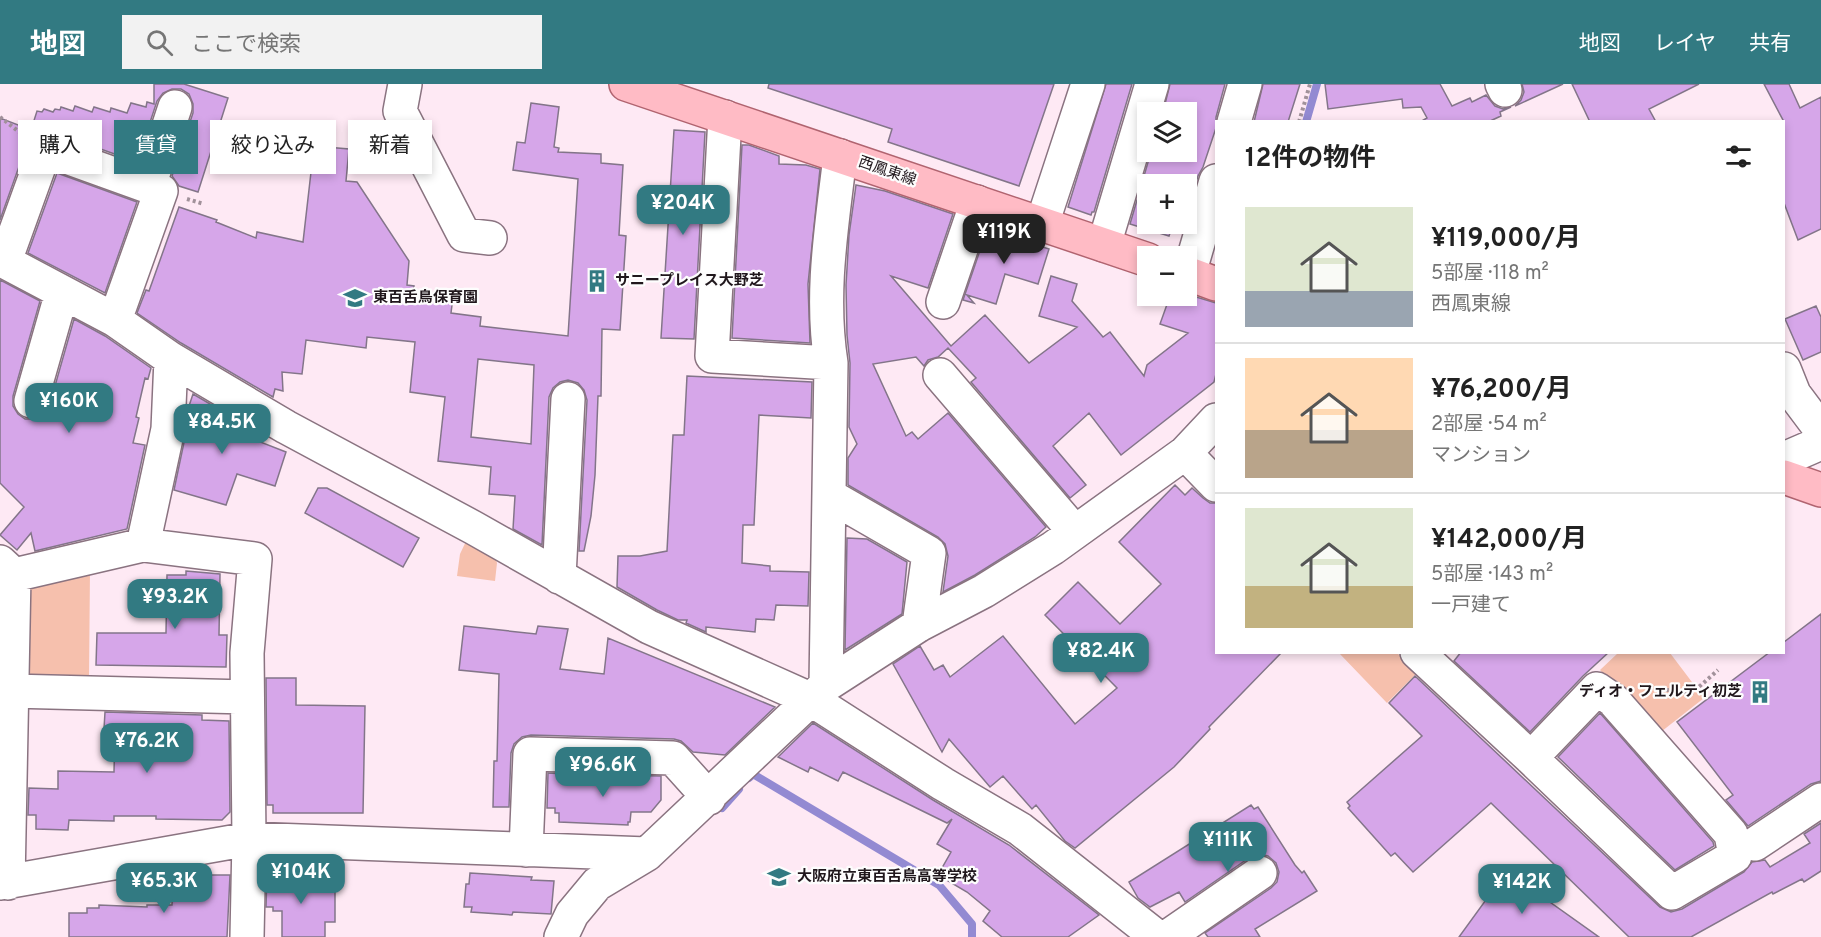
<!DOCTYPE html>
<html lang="ja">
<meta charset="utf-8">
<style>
body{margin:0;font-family:Overpass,"Noto Sans JP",sans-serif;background:#f2f2f2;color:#222;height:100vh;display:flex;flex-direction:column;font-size:22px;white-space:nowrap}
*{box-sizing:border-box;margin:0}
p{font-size:20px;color:#767676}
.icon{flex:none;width:33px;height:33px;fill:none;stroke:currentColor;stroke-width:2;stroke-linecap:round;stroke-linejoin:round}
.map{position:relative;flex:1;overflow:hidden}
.panel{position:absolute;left:1215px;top:36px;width:570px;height:534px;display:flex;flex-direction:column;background:#fff;border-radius:0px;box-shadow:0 3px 9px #0003}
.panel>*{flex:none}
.top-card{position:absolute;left:18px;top:36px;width:570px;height:54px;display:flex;gap:12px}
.controls{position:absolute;left:1137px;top:18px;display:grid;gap:12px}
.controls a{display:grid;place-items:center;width:60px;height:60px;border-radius:0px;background:#fff;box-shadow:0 3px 9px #0003;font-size:30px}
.price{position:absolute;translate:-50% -51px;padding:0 14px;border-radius:12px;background:#327a82;color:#fff;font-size:20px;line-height:39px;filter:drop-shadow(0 2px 3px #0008)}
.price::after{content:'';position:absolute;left:50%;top:36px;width:18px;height:14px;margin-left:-9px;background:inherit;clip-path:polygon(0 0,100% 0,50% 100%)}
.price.active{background:#222;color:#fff}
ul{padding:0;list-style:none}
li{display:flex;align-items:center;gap:18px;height:150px;padding:0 30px}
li+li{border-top:2px solid #e0e0e0}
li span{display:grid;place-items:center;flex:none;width:168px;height:120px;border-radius:0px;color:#555}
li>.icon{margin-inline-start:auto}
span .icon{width:72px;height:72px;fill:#fffc;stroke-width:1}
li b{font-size:26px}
h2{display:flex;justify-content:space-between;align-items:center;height:72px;padding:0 30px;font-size:26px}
.tag{padding:0 21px;border-radius:0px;background:#fff;box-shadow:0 3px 9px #0003;font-size:21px;line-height:54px}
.tag.active{background:#327a82;color:#fff}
header{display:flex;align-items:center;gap:36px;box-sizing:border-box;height:84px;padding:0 30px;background:#327a82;color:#fff}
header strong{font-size:28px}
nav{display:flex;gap:33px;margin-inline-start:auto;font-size:21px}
.search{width:420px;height:54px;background:#f2f2f2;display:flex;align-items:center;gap:15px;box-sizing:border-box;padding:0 21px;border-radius:0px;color:#767676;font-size:22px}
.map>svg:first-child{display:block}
.green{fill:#f6c0ad}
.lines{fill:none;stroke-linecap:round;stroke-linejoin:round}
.stream{stroke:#938ad2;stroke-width:8}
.building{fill:#d6a6e9;stroke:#837589;stroke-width:1.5;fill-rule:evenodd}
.minor-casing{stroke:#8a7380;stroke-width:36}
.major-casing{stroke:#b16470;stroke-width:36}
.path{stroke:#a1919a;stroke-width:4;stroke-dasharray:3 3;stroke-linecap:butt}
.minor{stroke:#fff;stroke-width:33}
.major{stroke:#ffbbc5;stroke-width:33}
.labels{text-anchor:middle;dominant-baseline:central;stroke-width:4.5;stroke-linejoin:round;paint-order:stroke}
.street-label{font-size:15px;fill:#20171c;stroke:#fdfdfd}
.poi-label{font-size:15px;font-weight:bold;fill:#20171c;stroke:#fdfdfd;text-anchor:start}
</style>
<header>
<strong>地図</strong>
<div class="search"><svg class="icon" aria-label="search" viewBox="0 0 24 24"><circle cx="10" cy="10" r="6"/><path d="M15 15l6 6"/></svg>ここで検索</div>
<nav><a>地図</a><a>レイヤ</a><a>共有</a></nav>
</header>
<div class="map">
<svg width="1821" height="853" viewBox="0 0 1821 853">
<rect width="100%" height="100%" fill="#fee9f4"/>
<path class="green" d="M469 451 492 464 497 479 495 497 457 492 460 470Z
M90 486 89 595 34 594 24 583 26 509 35 499Z
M1339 569H1397L1418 588 1387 619Z
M1618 569H1670L1704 614 1657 651 1600 586Z"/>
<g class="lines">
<path class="stream" d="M1306 38 1317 0
M749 694 753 690 939 801 972 840V853
M722 724 739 705"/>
</g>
<path class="building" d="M154 0H184L228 14 198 108 179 102 172 92 193 29V20L189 10 181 5H172L163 9 157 17 137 78 67 53H58L51 48H42L33 51 27 60 0 136V34L31 46 37 27 42 28 44 25 53 28 55 25 60 26 61 23 73 27 75 22 92 28 94 23 110 28 111 24 127 29 131 19 146 23 147 18 154 20Z
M769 0H1054L1019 102 888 58 892 45 768 4Z
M1106 0H1132L1094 128H1092L1091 131 1068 123Z
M1170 0H1225L1216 33V44L1203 83 1198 92 1186 131V100H1148V140H1184L1179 149 1171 146 1169 152 1130 140 1151 68H1186V28H1163Z
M1263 0H1300L1288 38H1254Z
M1325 0H1440L1452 22 1470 14 1472 18 1486 11 1495 22 1503 25 1511 23 1500 28 1501 32 1488 38H1420L1427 34 1421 23 1403 24 1402 15 1328 25Z
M1522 0H1563L1515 22 1521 16 1524 8Z
M1572 0H1699L1649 25 1656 38H1590Z
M1764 0H1789L1800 24 1821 13V145L1798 156 1784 119V38Z
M531 19 559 23 554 63 559 64 558 68 601 70V79L623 81 619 151 626 152 620 246 602 245 601 312H598L595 391 591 432 584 467H579L587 316 584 306 578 299 568 296 560 298 553 304 549 313 542 461 513 445 515 412 489 410 491 383 438 377 445 313 410 308 415 258 367 253 366 264 306 256 302 290 282 288 283 307 275 305 273 313 181 259 137 229 146 206 149 207 179 123 217 136 216 138 256 154 257 148 303 158 314 62 349 65 346 97 357 98 409 177 407 201 414 202 413 208 453 213 451 229 481 233 480 242 568 252 578 95 513 86 517 58 525 59ZM478 275 534 281 531 360 471 353Z
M674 46 705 48 694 255 661 254Z
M742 61H749L779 72V80L806 81 820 85 808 200 810 259 732 254Z
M57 89 137 118 105 209 28 169Z
M856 101 885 107 953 130 928 204 891 192 951 262 985 231 1029 279 1077 243 1039 232 1051 192 1077 200 1072 217 1103 253 1110 248 1144 292 1147 281 1188 249 1160 240 1170 212H1193L1216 219V290L1214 298 1121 371 1089 329 1053 362 1086 401 1070 414 971 298 976 294 948 264 938 273 928 276 924 282 916 273 873 280 906 352 912 348 918 355 948 329 1046 443 1035 453 975 491 943 508 948 472 945 460 938 453 848 401V374L857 360 849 343 850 279 847 251 846 201 849 151Z
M988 143 1011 150V153L1049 165 1038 200 1005 190 996 220 967 211 974 219 963 216Z
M0 196 40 217 13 312V322L18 330 25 335H36L44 331 49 323 74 235 105 252 151 284 148 295 145 294 136 333 139 334 133 359 145 361 127 445 35 467 31 449 17 466 0 451 24 423 0 399Z
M1816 222 1821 233V268L1803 276 1785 235Z
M687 292 812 298 811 334 759 331 754 441H743L742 479 770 482V487L809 488 808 522 776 521 774 536 756 535 755 548 706 543V548L686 539 687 536H678L657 526 617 503 618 472H640L667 467 673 351H684Z
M193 310 248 342 245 352 286 368 275 402 237 390 226 421 174 406 186 349 188 325Z
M1175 401 1185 411 1192 404 1203 414 1210 419H1216V568H1282L1209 643 1210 645 1174 683 1075 764 1065 757 1036 721 1032 725 1003 692 990 703 949 655 942 668 893 580 920 562 934 586 943 581 950 593 1003 552 1075 640 1117 604 1045 531 1078 498 1120 540 1161 500 1119 458Z
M318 404H327L419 454 403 483 305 429Z
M847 454 867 455 907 478 902 530 845 566Z
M186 487 220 490 219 551H227L226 583 96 581 97 549H166L167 491H186Z
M1821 530V697L1811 700 1748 742 1726 716 1733 711 1677 638 1770 568H1784V558Z
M464 542 536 550 538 542 568 545 560 585 604 590 608 554 775 623 725 671 693 668 681 657 674 655 531 651 522 653 514 660 511 669 509 723H493L494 677H497L499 590 459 586Z
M1461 568H1609L1583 592 1530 648 1454 577Z
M1415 592 1660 823 1671 828 1682 825 1744 788 1752 778 1765 776 1770 783 1810 759 1804 750 1821 739V787L1804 798 1802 795 1773 810 1772 808 1691 853H1629L1491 719 1413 788 1395 769 1391 772 1348 724 1350 722 1347 718 1422 652 1389 619Z
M266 594H296V621L365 622 363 729H273V721H267Z
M105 628 202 631V636L229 637 230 728 222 736 156 735V732H114V737L69 736 68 746 36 745V731H28L29 704 58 705V687L114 688 115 645H104Z
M1600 629 1713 758 1714 762 1675 786 1558 673Z
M813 639 933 716 1009 761 1099 831 1068 853H1002L983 837 990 827 967 808 938 791 951 768 937 760 952 735 947 739 843 688 838 697 810 683 808 688 778 673Z
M548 689 565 690V695H604L605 691 661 692V716L651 728H631L630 738H628V741L559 738V729H555V724H547Z
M1251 721 1254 725 1258 723 1295 781 1302 789 1304 787 1317 807 1255 845 1260 853H1208L1205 849 1271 804 1277 798 1279 788 1276 779 1268 772 1258 770 1249 774 1185 818 1179 808 1150 823 1138 814 1129 798Z
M470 789 532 793 531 796 554 797 551 830 513 828 512 831 471 828 472 823H464L466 800H469Z
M194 791H230L227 853H69V829H87V824H99V821L147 823V821H172L173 794H194Z
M267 791 311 793V800H335V838H325V853H282V827H273V823H266Z
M1504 791H1512L1599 853H1459Z"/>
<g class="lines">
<g class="minor-casing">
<path id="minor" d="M405 0 400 27 464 151 490 154
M1502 0 1505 6
M725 33 712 272 831 279
M1234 38 1245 0
M61 71 161 107 115 236
M149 102 175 23
M1042 140 1088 0
M1104 161 1152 0
M0 175 115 236 171 275 286 343 474 444 649 543 812 616 943 700 1020 745 1157 853
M5 177 45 66
M1189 190 1216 97
M943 218 977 118
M1784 285 1794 310 1821 346
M940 291 1074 447
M31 317 62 208
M1185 369 1216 401
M1784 375 1821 359
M830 412 929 469 919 541
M143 461 255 475 247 569 249 755 247 853
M0 478 14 491 8 799
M14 491 143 461 168 345 171 275
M559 493 568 315
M1417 568 1531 674 1672 809 1735 772 1731 750 1613 616 1597 605 1531 674
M826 601 831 279C820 208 832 142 840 72
M11 607 247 613
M1755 760 1821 716
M526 766 530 670 673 674 709 714
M0 799 249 755 647 770
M561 853 572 830 597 800 647 770 826 601 919 541 984 507 1053 464 1185 369 1216 336
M1167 853 1260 789"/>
</g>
<g class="major-casing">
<path id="major" d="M626 0 1148 176
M1186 189 1216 200
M1784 393 1821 406"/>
</g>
<path class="path" d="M0 33 23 51
M1299 38 1310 0
M187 115 204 120
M1642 603 1692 609 1718 586"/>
<use href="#minor" class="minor"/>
<use href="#major" class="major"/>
</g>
<defs>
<g id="building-bare" transform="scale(1.8)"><path d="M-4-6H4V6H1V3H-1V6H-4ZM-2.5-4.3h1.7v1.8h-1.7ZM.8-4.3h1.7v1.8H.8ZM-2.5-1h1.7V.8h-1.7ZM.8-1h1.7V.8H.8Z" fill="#327a82" stroke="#fdfdfd" stroke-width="2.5" paint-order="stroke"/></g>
<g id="school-bare" transform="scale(1.8)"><path d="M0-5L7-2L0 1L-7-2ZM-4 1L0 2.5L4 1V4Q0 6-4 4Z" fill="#327a82" stroke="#fdfdfd" stroke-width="2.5" paint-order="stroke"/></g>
</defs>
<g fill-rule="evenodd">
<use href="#building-bare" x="597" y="197"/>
<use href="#school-bare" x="355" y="214"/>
<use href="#building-bare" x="1760" y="608"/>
<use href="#school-bare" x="779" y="793"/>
</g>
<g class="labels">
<g class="street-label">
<text transform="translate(887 88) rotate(19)">西鳳東線</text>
</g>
<g class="poi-label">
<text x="615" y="197">サニープレイス大野芝</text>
<text x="373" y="214">東百舌鳥保育園</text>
<text x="1742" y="608" text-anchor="end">ディオ・フェルティ初芝</text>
<text x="797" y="793">大阪府立東百舌鳥高等学校</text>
</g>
</g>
</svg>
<div class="controls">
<a><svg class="icon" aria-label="layers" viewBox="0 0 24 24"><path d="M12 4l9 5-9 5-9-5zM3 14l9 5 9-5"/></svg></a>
<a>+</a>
<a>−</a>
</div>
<b class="price" style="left:683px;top:152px">¥204K</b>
<b class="price active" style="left:1004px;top:181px">¥119K</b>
<b class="price" style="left:69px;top:350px">¥160K</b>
<b class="price" style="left:222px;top:371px">¥84.5K</b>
<b class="price" style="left:175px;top:546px">¥93.2K</b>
<b class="price" style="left:1101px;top:600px">¥82.4K</b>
<b class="price" style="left:147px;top:690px">¥76.2K</b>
<b class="price" style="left:603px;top:714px">¥96.6K</b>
<b class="price" style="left:1228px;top:789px">¥111K</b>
<b class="price" style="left:301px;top:821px">¥104K</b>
<b class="price" style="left:164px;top:830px">¥65.3K</b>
<b class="price" style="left:1522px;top:831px">¥142K</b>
<div class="top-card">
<a class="tag">購入</a>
<a class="tag active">賃貸</a>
<a class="tag">絞り込み</a>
<a class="tag">新着</a>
</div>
<section class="panel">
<h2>12件の物件<svg class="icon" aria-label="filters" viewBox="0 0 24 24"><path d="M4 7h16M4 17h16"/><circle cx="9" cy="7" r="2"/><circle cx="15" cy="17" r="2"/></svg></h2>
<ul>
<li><span style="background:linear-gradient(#dfe7d0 70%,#9aa5b1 0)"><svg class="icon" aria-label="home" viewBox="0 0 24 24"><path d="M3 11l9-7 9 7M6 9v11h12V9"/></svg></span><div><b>¥119,000/月</b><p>5部屋 · 118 m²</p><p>西鳳東線</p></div></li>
<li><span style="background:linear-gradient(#ffd9b3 60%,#b9a48a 0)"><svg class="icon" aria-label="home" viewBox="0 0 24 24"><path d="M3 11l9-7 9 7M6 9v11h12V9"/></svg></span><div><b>¥76,200/月</b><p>2部屋 · 54 m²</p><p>マンション</p></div></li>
<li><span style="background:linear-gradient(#dfe7d0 65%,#c2b280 0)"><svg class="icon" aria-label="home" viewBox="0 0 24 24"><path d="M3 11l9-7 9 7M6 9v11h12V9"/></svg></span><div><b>¥142,000/月</b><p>5部屋 · 143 m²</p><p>一戸建て</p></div></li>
</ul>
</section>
</div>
